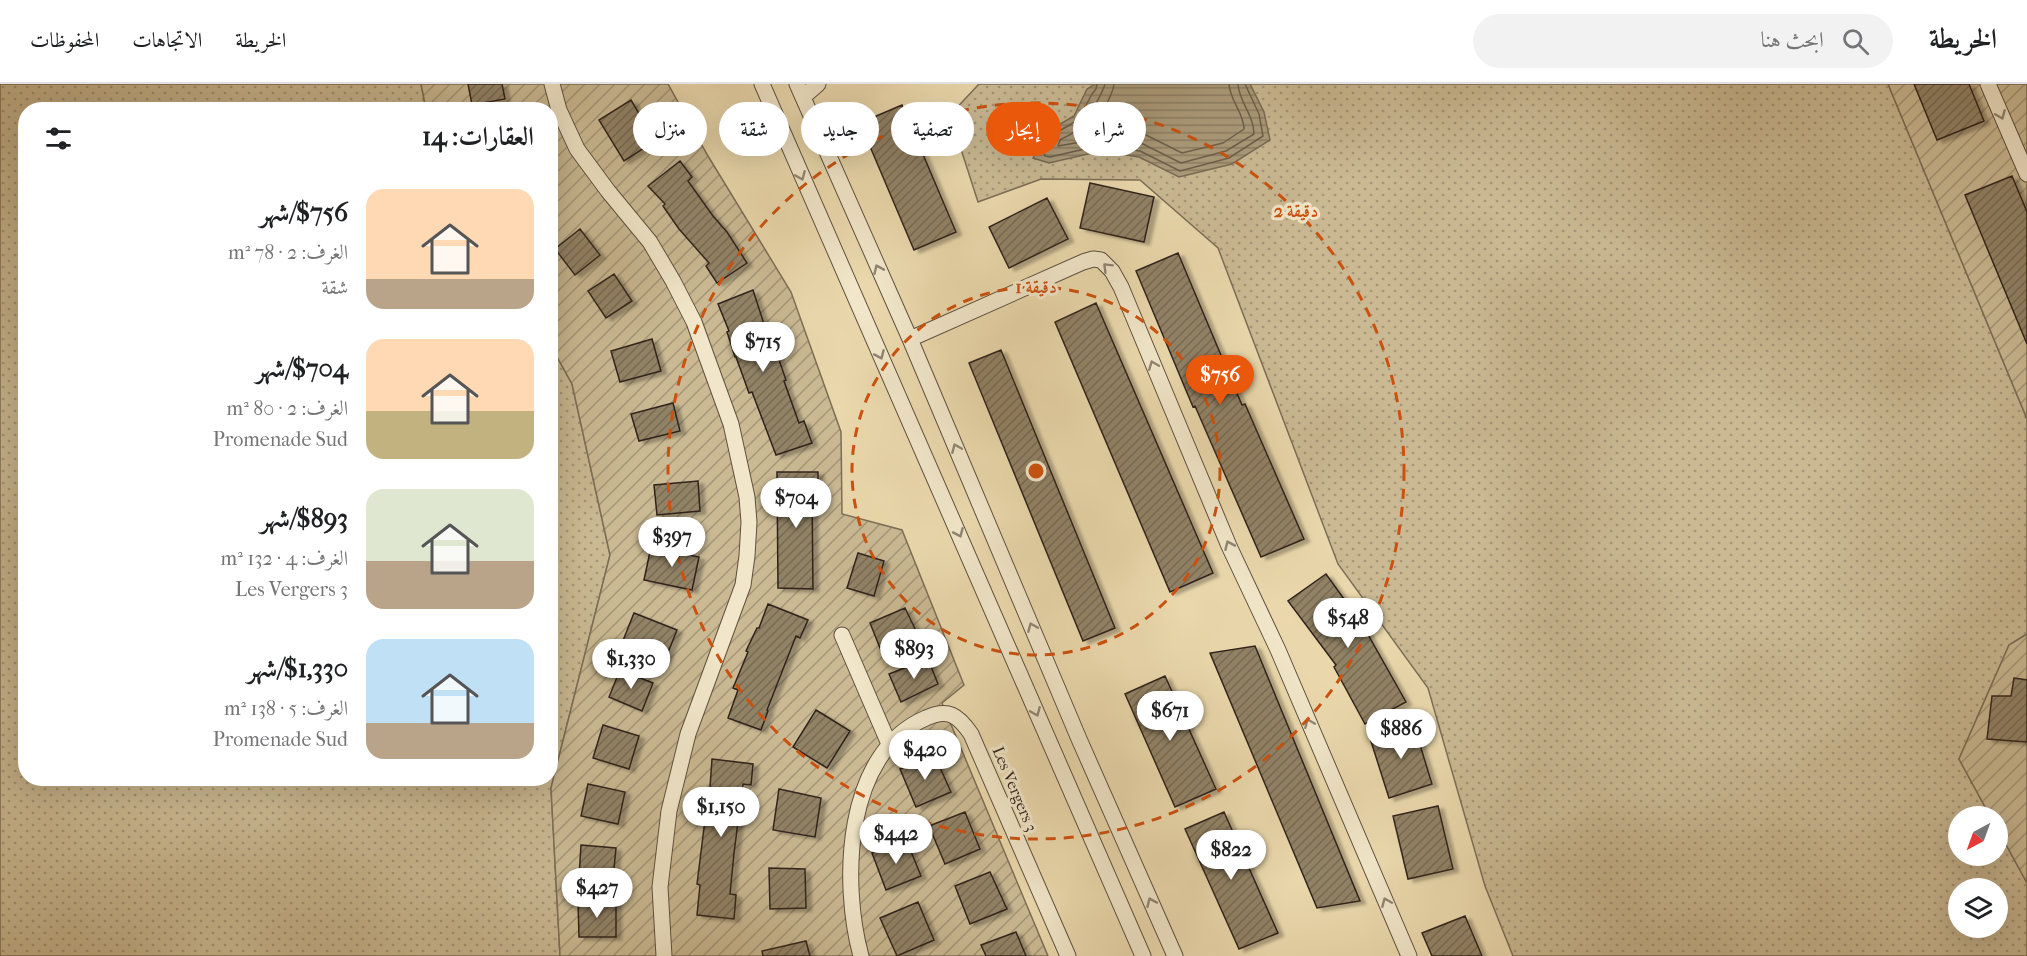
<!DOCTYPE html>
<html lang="ar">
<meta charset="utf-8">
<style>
body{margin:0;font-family:"IM FELL French Canon",Amiri,serif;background:#f2f2f2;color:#202124;direction:rtl;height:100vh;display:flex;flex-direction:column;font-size:22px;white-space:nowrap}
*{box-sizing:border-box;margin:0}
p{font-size:20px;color:#757577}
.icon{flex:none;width:33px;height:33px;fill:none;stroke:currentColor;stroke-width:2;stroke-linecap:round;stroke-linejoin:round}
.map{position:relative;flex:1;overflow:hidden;direction:ltr}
.details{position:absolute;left:18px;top:18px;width:540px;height:684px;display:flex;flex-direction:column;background:#fff;border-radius:24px;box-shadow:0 6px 24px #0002;direction:rtl}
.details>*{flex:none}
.hud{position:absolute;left:576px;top:18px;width:570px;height:54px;direction:rtl;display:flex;gap:12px}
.needle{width:39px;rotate:221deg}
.fabs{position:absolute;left:1948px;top:722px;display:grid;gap:12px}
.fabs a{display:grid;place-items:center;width:60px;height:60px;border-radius:50%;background:#fff;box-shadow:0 6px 24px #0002;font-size:30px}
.price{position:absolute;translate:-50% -51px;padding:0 14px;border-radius:21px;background:#fff;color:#222;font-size:20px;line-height:39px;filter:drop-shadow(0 2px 3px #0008)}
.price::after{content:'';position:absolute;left:50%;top:36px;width:18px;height:14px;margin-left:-9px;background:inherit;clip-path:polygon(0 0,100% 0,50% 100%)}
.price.on{background:#ea580c;color:#fff}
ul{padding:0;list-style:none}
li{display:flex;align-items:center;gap:18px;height:150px;padding:0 24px}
li span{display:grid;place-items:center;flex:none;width:168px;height:120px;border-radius:18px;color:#555}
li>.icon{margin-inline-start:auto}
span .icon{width:72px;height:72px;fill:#fffc;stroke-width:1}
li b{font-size:26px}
h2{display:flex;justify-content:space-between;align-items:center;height:72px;padding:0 24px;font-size:26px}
.pill{padding:0 21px;border-radius:27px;background:#fff;box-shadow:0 6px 24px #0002;font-size:21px;line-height:54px}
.pill.on{background:#ea580c;color:#fff}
header{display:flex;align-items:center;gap:36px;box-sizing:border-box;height:84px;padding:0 30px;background:#fff;border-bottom:2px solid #e0e0e0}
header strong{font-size:28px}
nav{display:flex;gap:33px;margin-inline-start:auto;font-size:21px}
.search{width:420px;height:54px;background:#f2f2f2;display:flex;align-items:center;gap:15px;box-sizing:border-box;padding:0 21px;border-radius:33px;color:#757577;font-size:22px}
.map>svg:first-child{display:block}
.grass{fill:url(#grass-dots);stroke:#7d6e57;stroke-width:1.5;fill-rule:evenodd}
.garden{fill:url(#garden-furrows);stroke:#7d6e57;stroke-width:1.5}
.water{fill:url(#water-rules);stroke:#7a6b55;stroke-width:1.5}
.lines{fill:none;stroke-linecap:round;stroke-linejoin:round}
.shore{stroke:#6e604b;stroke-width:1.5}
.building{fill:url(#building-hatch);stroke:#30241b;stroke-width:1.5;filter:url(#shadow)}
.minor-casing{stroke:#5e513f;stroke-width:17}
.minor{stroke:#f1e6c9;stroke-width:15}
.oneway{stroke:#908572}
.ring{fill:none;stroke:#cc510e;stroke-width:3;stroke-dasharray:10 8}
.labels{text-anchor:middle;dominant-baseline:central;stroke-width:6;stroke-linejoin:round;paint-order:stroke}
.street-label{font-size:16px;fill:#30241b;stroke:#f1e6c9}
.centre{fill:#cc510e;stroke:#f1e6c9;stroke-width:3}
.ring-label{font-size:18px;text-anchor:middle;font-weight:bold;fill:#cc510e;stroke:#f1e6c9;stroke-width:6;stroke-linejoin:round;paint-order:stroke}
</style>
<header>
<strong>الخريطة</strong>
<div class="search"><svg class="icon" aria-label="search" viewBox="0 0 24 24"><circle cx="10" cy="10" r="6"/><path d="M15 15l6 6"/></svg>ابحث هنا</div>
<nav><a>الخريطة</a><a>الاتجاهات</a><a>المحفوظات</a></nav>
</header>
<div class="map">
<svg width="2027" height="872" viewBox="0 0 2027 872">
<defs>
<pattern id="grass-dots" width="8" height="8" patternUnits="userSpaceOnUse" patternTransform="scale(1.5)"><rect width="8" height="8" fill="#cab993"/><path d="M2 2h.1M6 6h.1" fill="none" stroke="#a49677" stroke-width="1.8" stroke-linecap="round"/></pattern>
<pattern id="garden-furrows" width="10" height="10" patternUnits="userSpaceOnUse" patternTransform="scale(1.5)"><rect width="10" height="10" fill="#cab993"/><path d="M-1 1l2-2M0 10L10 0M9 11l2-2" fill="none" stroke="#a49677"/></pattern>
<pattern id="water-rules" width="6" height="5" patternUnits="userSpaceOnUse" patternTransform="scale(1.5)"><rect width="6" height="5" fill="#ab9b7b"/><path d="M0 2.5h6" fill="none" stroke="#8c7e64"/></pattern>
<pattern id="building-hatch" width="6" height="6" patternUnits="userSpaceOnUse" patternTransform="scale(1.5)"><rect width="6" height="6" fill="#918266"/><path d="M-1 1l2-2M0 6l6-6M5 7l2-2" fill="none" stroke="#776a53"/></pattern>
<filter id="shadow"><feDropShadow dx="5.5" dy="3" stdDeviation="1.5" flood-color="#0004"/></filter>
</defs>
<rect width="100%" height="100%" fill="#ead8ac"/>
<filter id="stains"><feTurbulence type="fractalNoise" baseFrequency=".00333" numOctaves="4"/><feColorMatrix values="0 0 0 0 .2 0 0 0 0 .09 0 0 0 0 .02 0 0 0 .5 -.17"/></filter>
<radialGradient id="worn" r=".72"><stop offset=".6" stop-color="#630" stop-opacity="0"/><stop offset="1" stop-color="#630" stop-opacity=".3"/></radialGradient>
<path class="grass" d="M0 0H421L426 25 26 26V694H550L551 262 572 300 610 471 551 704 560 872H0Z
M979 0H1888L2027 335V550L2009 561 1959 675 1990 732H1959V771H1998V746L2027 799V872H1513L1485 802 1428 604 1338 480 1218 164 1140 96 1041 95 978 118 950 31ZM1959 804H1998V843H1959Z"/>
<path class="garden" d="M421 0H668L708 72 791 208 841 348 842 430 902 446 964 601 942 619 1048 872H560L551 704 610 471 572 300 551 262 550 26 426 25Z
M1888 0H2027V335Z
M2027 550V799L1998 746V732H1990L1959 675 2009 561Z"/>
<path class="water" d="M1095 0H1250L1264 28 1270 56 1232 80 1179 93 1139 73 1101 67 1049 79 1033 74 1050 46 1074 32 1087 5Z"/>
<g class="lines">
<path class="shore" d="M1097 0 1096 5 1092 10 1078 36 1054 50 1044 68 1045 72 1050 73 1102 61 1140 67 1180 87 1229 74 1263 52 1259 30 1245 0
M1105 0C1104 5 1086 40 1081 43 1075 49 1067 52 1060 56L1058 62 1104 54 1143 60 1181 79 1226 67 1254 50C1254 31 1239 18 1238 0
M1114 0C1113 13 1101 28 1095 41V44L1146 51 1182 69 1223 59 1244 45C1244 29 1230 17 1229 0"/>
</g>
<path class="building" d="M468 0H502L505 15 472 21Z
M1914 0H1969L1984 37 1937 56Z
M631 16 655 57 624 77 599 36Z
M902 21 956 148 914 166 860 39Z
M680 77 692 93 688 97 713 132 727 148 747 179 717 199 706 182 709 179 679 145 663 122 665 120 648 102Z
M2012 92 2027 128V260L1965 111Z
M1090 99 1154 113 1144 158 1080 144Z
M1047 114 1068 155 1009 184 989 143Z
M580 145 600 171 575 191 555 165Z
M1178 169 1242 321 1245 320 1304 455 1261 473 1195 322 1193 323 1136 187Z
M614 190 632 217 606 234 588 207Z
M753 206 774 271 777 270 786 296 784 297 799 339 804 337 812 359 776 371 752 308 749 309 736 273H735L727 248 729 247 718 220Z
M1096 219 1213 489 1170 508 1055 238Z
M652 255 661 287 620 298 611 267Z
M1001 266 1115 544 1083 557 969 279Z
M673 319 680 347 639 357 631 330Z
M777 388H818V408H812L813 505 778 504Z
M698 397 700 427 657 431 654 401Z
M651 463 699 473 692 506 644 496Z
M858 469 884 477 874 512 847 504Z
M1326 490 1362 540 1406 618 1365 640 1334 583 1336 581 1288 517Z
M768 520 808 536 800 554 796 552 767 626 768 627 761 646 728 634 738 606 733 604 748 568 746 567 757 544H759Z
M905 524 918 551 882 569 870 539Z
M634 529 677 546 665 576 622 559Z
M1255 562 1360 817 1317 824 1210 569Z
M928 575 938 600 901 618 889 590Z
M620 586 653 599 642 627 609 613Z
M1165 592 1216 705 1175 723 1125 610Z
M2014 594 2027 596V658L1987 655 1992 612H2011Z
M816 626 850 647 827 684 793 663Z
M1413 638 1432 700 1389 714 1369 651Z
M603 641 639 652 629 685 593 674Z
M934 670 951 708 916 723 900 685Z
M712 675 753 680 751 701 743 700 734 769 730 810 736 811 734 835 697 831 700 801 697 800 706 728H702L710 703Z
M588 700 625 708 618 740 581 732Z
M779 705 821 714 815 753 773 746Z
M1438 722 1453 785 1408 795 1393 732Z
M965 728 980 765 945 780 929 742Z
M1224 728 1278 849 1239 865 1185 745Z
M906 755 921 792 886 806 872 769Z
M581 761 616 764 613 795 579 793Z
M769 784 805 785 806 824 770 825Z
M990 788 1007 825 970 840 955 802Z
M578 817H616V853H579Z
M918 818 934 856 897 872 880 834Z
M1465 832 1482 872H1432L1422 849Z
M1016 848 1026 872H986L981 861Z
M806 857 810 872H763L762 867Z"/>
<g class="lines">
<g class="minor-casing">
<path id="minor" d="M552 0 559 26 577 65 608 107 650 158 673 197 694 238 731 340 747 413 749 438 747 472 743 501 688 650 669 727 660 803 664 872
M762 0 1143 872
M797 0 910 255 1079 655 1175 872
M1988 0 2027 90
M803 13 818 0
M910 255 1083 178 1093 175 1101 176 1112 187 1121 203 1229 462 1278 566 1409 872
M842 551 889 660
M861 872C841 799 844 669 926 634 948 624 958 631 971 650L1068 872"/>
</g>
<use href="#minor" class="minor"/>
</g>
<defs><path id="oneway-chevron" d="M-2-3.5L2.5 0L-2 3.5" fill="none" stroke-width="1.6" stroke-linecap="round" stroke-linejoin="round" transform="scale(1.5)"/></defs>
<g class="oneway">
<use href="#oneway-chevron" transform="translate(2001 31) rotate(67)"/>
<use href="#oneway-chevron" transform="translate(801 92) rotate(67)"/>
<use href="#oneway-chevron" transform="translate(1107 183) rotate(-135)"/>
<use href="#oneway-chevron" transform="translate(878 185) rotate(-114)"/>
<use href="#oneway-chevron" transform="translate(880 271) rotate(66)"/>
<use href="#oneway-chevron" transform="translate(1153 281) rotate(-112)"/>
<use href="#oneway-chevron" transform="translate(956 364) rotate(-113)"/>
<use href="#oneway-chevron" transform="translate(959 449) rotate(66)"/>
<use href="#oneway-chevron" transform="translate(1229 461) rotate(-114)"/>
<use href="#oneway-chevron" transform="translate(1032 543) rotate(-113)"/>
<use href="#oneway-chevron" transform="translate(1036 628) rotate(67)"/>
<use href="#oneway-chevron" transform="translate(1309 639) rotate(-113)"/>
<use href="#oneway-chevron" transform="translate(1151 818) rotate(-114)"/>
<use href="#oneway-chevron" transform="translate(1386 818) rotate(-113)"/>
</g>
<g class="ring">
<circle cx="1036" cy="387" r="184"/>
<circle cx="1036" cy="387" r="368"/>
</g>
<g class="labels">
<g class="street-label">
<text transform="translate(1015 705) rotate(67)">Les Vergers 3</text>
</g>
</g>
<circle cx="1036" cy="387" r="9" class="centre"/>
<g class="ring-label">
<text x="1296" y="133">2 دقيقة</text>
<text x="1036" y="209">1 دقيقة</text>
</g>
<rect width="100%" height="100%" filter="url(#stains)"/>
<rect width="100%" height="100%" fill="url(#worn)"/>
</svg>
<div class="fabs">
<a><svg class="needle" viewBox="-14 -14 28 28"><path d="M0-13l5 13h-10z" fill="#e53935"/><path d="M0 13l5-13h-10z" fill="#757577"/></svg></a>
<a><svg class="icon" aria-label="layers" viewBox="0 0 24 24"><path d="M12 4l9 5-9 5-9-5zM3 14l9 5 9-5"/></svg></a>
</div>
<b class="price" style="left:763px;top:289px">$715</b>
<b class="price on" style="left:1220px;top:322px">$756</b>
<b class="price" style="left:796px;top:445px">$704</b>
<b class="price" style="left:672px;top:484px">$397</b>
<b class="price" style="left:1348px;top:565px">$548</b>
<b class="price" style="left:914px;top:596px">$893</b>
<b class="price" style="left:631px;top:606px">$1,330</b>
<b class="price" style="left:1170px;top:658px">$671</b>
<b class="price" style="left:1401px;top:676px">$886</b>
<b class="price" style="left:925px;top:697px">$420</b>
<b class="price" style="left:721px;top:754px">$1,150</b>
<b class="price" style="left:896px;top:781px">$442</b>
<b class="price" style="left:1231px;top:797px">$822</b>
<b class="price" style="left:597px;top:835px">$427</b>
<div class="hud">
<a class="pill">شراء</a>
<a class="pill on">إيجار</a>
<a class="pill">تصفية</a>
<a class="pill">جديد</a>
<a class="pill">شقة</a>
<a class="pill">منزل</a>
</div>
<section class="details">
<h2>العقارات: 14<svg class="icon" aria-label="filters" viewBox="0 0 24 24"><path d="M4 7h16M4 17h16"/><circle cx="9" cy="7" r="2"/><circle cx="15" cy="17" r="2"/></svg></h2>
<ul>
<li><span style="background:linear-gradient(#ffd9b3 75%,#b9a48a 0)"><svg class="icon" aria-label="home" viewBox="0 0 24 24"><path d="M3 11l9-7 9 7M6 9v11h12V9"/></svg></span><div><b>$756/شهر</b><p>الغرف: 2 · 78 m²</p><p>شقة</p></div></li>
<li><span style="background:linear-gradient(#ffd9b3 60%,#c2b280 0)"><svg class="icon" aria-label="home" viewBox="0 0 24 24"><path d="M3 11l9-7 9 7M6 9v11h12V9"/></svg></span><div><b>$704/شهر</b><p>الغرف: 2 · 80 m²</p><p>Promenade Sud</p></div></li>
<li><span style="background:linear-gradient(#dfe7d0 60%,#b9a48a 0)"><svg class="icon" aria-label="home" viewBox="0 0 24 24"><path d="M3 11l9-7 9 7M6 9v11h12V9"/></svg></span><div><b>$893/شهر</b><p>الغرف: 4 · 132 m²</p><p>Les Vergers 3</p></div></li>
<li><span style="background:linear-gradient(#bfe0f5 70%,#b9a48a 0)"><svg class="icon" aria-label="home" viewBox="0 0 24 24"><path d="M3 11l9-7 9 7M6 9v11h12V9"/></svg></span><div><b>$1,330/شهر</b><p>الغرف: 5 · 138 m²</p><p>Promenade Sud</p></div></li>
</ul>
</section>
</div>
